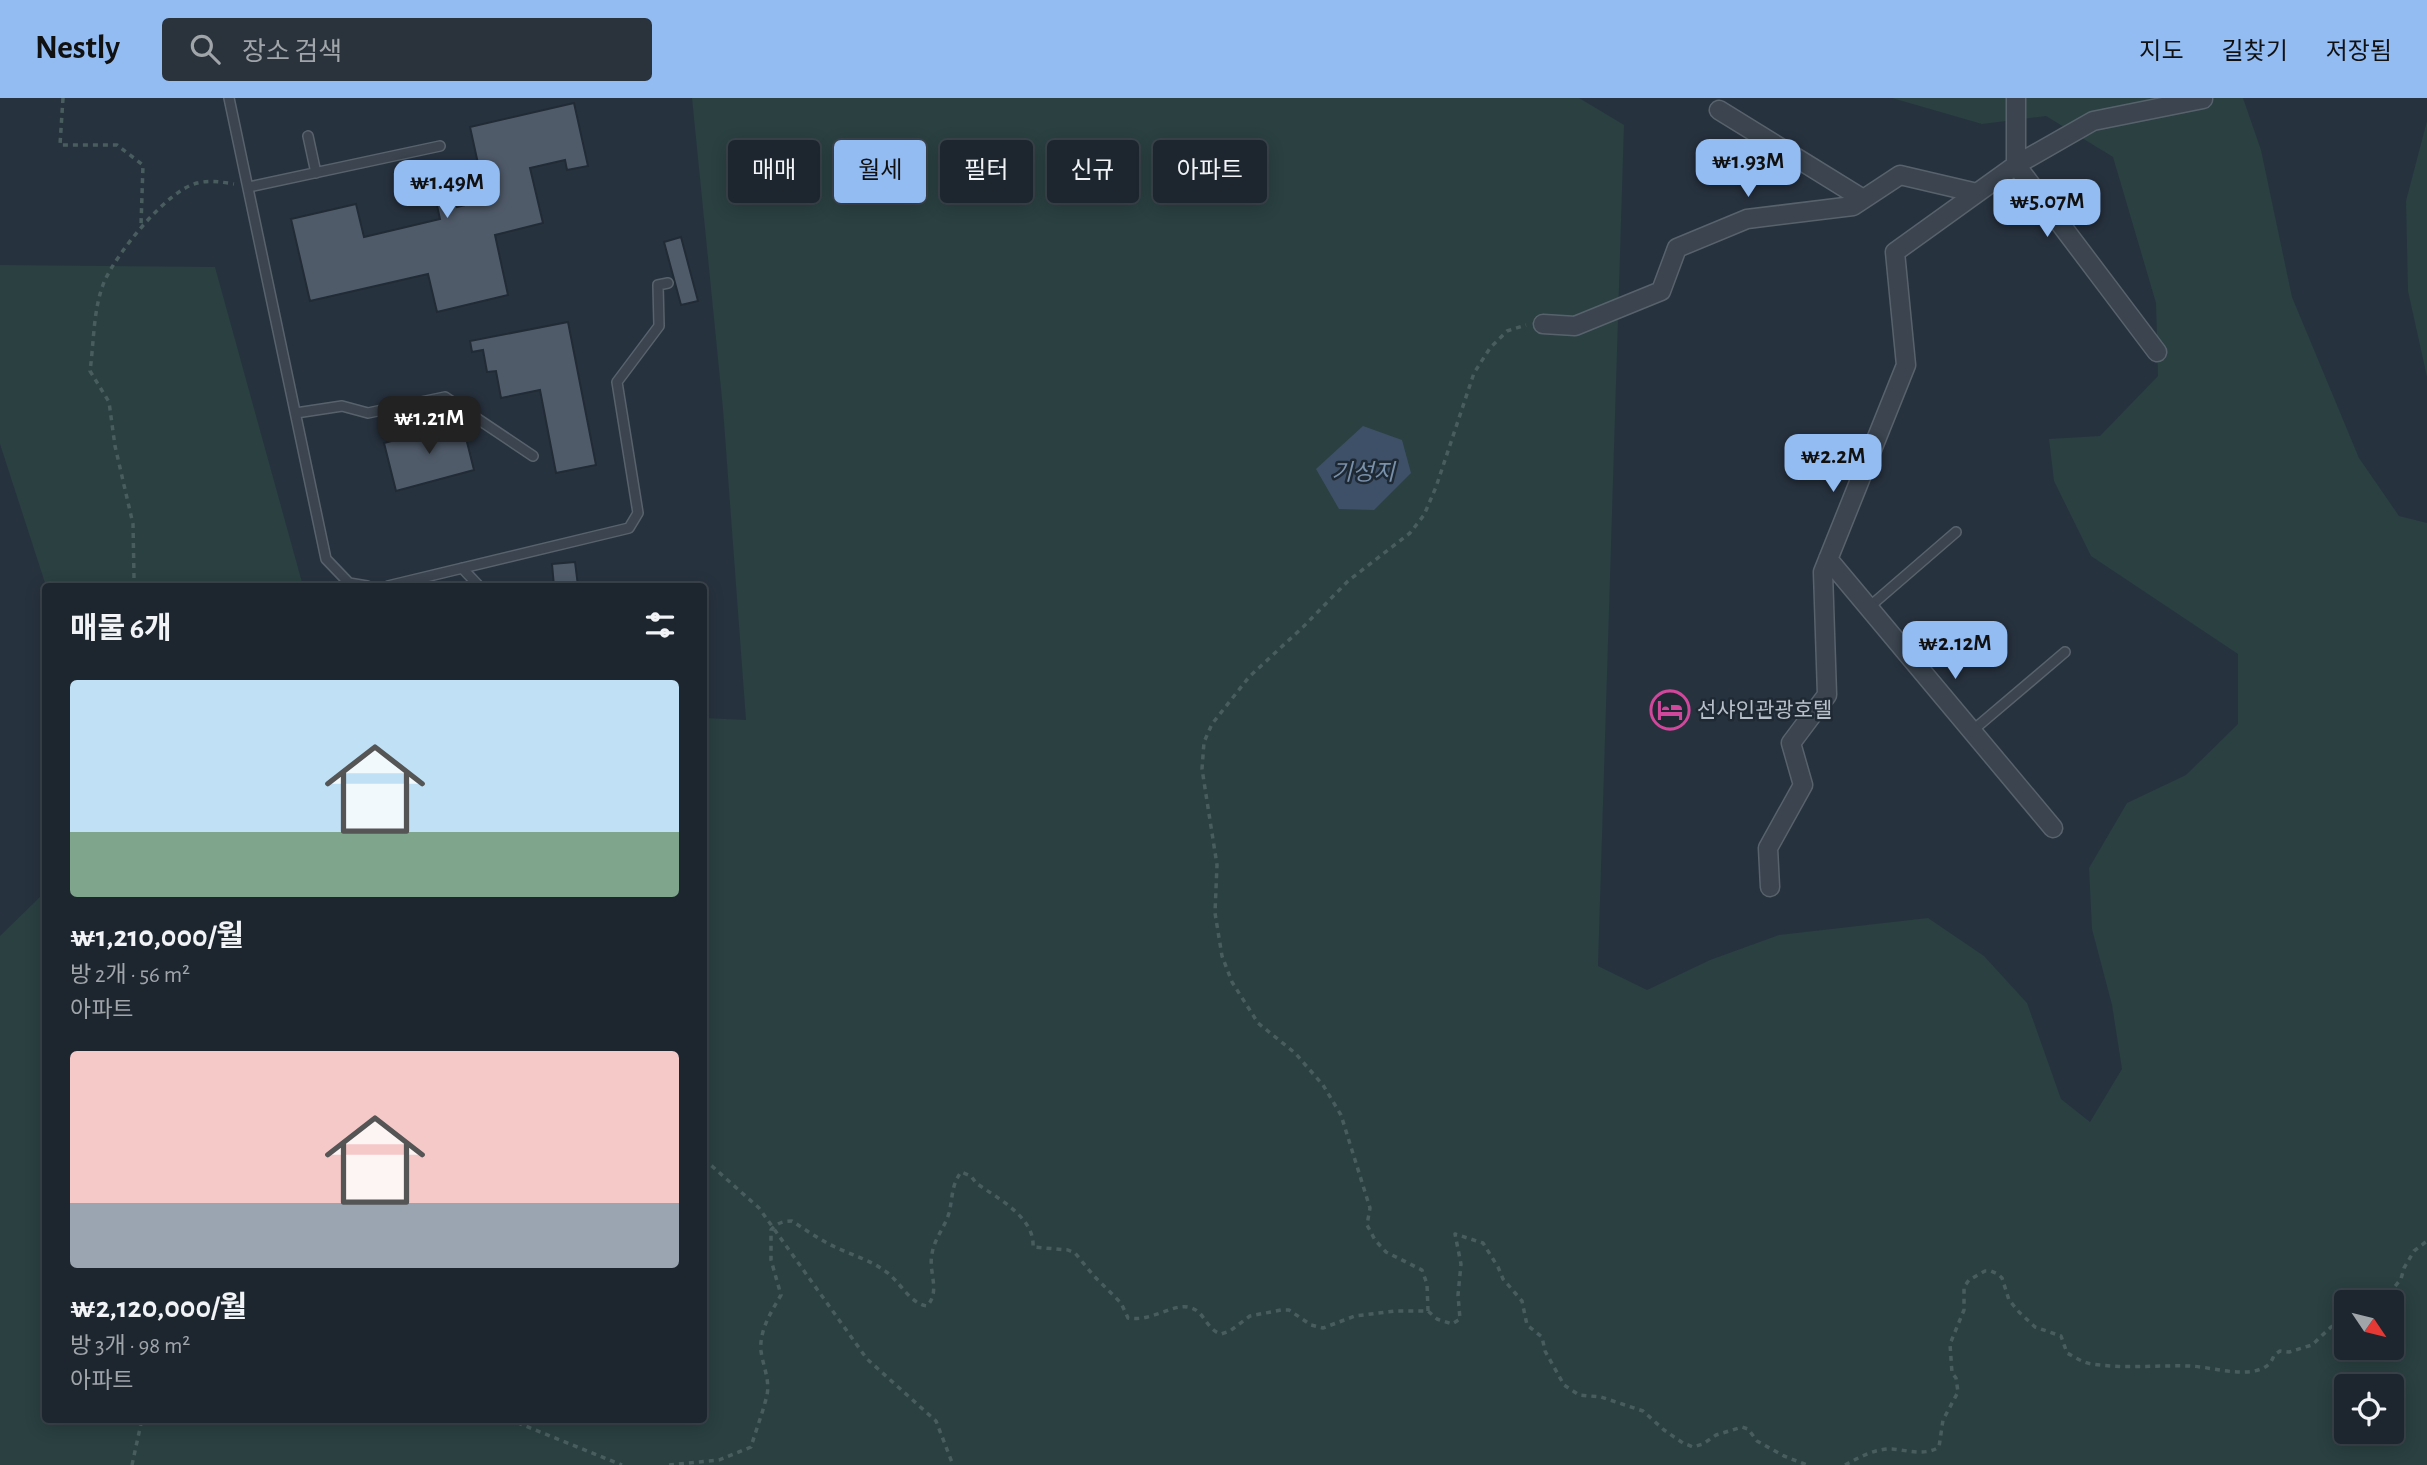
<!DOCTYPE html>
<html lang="ko">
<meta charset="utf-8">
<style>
body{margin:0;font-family:"Alegreya Sans","Noto Sans KR",sans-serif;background:#2a323b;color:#f1f3f6;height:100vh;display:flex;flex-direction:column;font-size:26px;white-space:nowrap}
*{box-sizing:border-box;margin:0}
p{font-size:23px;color:#a0a5aa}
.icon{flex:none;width:38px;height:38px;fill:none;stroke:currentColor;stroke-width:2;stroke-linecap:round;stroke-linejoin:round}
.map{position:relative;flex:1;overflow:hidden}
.sheet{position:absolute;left:42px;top:485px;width:665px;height:840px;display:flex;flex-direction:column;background:#1d262f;border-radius:7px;box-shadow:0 4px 18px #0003,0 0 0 2px #3b434b}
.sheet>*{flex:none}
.banner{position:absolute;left:728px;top:42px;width:665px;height:63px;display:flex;gap:14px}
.needle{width:46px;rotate:125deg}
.fabs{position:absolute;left:2334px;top:1192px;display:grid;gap:14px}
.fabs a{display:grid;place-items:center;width:70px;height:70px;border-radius:7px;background:#1d262f;box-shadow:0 4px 18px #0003,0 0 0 2px #3b434b;font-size:35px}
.price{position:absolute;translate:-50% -60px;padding:0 16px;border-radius:14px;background:#93bcf3;color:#111;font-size:23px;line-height:46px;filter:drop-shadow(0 2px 4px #0008)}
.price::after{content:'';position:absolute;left:50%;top:42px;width:21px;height:16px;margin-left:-10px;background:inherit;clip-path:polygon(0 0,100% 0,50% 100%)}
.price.active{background:#222;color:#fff}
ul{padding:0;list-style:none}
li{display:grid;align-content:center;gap:14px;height:371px;padding:0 28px}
li span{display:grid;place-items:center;height:217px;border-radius:7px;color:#555}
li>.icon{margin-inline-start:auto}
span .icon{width:126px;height:126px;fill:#fffc;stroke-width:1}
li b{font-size:30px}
h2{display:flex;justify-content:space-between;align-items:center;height:84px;padding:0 28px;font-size:30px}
.tag{padding:0 24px;border-radius:7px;background:#1d262f;box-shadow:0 4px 18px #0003,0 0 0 2px #3b434b;font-size:24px;line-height:63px}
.tag.active{background:#93bcf3;color:#111}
header{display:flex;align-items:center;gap:42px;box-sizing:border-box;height:98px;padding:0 35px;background:#93bcf3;color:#111}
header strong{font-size:33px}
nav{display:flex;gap:38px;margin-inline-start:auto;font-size:24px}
.search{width:490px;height:63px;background:#2a323b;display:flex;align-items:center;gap:18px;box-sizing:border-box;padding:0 24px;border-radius:7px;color:#a0a5aa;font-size:26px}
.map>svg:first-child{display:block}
.green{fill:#2a4041;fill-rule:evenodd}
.water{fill:#3d5067}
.building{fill:#505b6a;stroke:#212b36;stroke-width:2}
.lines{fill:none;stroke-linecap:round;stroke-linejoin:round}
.lane-casing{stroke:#58626d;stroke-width:12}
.street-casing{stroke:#58626d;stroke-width:21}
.path{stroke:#495d5f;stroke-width:3.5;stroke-dasharray:5 5;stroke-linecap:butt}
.lane{stroke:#3b444f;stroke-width:9}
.street{stroke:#3b444f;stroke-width:18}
.labels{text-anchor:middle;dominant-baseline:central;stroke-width:5;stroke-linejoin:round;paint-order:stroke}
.poi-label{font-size:21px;fill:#b7bfca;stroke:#1f2934;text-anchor:start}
.water-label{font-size:23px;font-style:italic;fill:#7991ab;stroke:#1f2934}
</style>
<header>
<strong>Nestly</strong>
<div class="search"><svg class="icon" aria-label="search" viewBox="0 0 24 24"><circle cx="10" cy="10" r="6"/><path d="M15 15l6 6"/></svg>장소 검색</div>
<nav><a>지도</a><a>길찾기</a><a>저장됨</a></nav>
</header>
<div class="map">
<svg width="2427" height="1367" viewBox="0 0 2427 1367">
<rect width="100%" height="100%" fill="#27323f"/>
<path class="green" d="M692 0H1579L1624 27 1598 868 1647 892 1710 862 1779 837 1928 820 1984 858 2027 905 2061 1001 2090 1024 2122 971 2112 907 2092 831 2089 770 2127 705 2186 677 2238 626V556L2091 458 2054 383 2049 341 2100 338 2158 278 2156 205 2113 59 2046 18 1982 26 1892 0H2243L2261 52 2292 199 2359 360 2399 418 2427 425V1367H0V838L45 794 46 1321H704V620L746 622 723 311ZM2347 1204H2392V1250H2347ZM2347 1288H2392V1334H2347Z
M2427 23V279L2408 193 2406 103Z
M0 167 215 169 303 488H46L0 346Z"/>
<path class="water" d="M1363 328 1402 342 1411 375 1374 412 1339 411 1316 371Z"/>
<path class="building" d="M574 5 588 68 567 72 565 62 530 70 543 125 495 137 508 197 437 214 428 176 310 203 291 121 356 106 364 139 440 121 431 80 450 75 457 109 486 102 470 29Z
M681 139 698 203 681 207 664 144Z
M568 224 596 367 556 375 540 292 501 300 496 273 487 274 483 252 472 254 470 243Z
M462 324 474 372 396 393 384 345Z
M575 464 578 488H554L552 466Z"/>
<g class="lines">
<g class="lane-casing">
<path id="lane" d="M229 0 326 461 349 485 367 488
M308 38 316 75
M249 89 440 48
M296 315 342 308 368 315 445 299 533 358
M462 470 479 488
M388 488 629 430 638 415 617 284 659 228 658 187 668 185
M1868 510 1956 434
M1972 633 2065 554"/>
</g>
<g class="street-casing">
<path id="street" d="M2016 0V67L2157 254
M1719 12 1863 101
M1543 226 1575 228 1661 193 1677 150 1747 121 1853 108 1900 77 1977 95
M1828 461 2053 730
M1770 789 1768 750 1803 687 1791 645 1827 597 1823 474 1906 267 1895 154 2016 67 2093 23 2203 1"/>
</g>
<path class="path" d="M63 0 60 47H117L143 67 141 127
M140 488 134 480 133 426 115 348 109 304 90 273C94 245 93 209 105 182 118 154 166 93 197 85 210 82 221 84 234 86
M704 1061 759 1110 867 1261 936 1323 953 1367
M2371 1204 2387 1198 2401 1181 2404 1170 2414 1153 2427 1143
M1428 1213 1427 1186 1422 1172 1386 1154 1375 1142 1367 1127 1370 1110 1341 1017 1323 987 1295 955 1258 925 1232 884 1222 858 1215 815 1217 767 1202 671 1204 644 1212 626 1249 579 1303 529 1348 483 1410 435 1424 417 1436 389 1474 275 1490 250 1507 233 1526 227
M508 1321 622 1367
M132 1367 142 1321
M669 1367 719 1362 751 1349C756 1332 763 1314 767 1297 770 1282 763 1268 761 1253 759 1233 771 1214 781 1197L771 1162V1132C777 1125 783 1123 792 1123 806 1132 820 1142 835 1149 852 1157 870 1162 885 1173 899 1182 910 1206 927 1208 941 1193 928 1174 932 1156 934 1141 945 1129 949 1115 953 1099 951 1088 961 1074L971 1078 976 1085C997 1100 1035 1119 1033 1149L1068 1152 1075 1155 1093 1177 1121 1205 1128 1220C1151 1224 1172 1206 1188 1209 1205 1212 1205 1231 1221 1236L1230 1233 1250 1218 1281 1212H1289L1311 1227 1323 1230 1355 1218 1395 1213H1428L1437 1221 1452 1226 1460 1221 1458 1197 1461 1166 1455 1136 1483 1145 1498 1169 1503 1181 1522 1203 1527 1227 1542 1239 1545 1253 1564 1287 1579 1297 1601 1299 1643 1313 1664 1332 1683 1345 1693 1349 1703 1346 1716 1337 1742 1329 1748 1331 1757 1343 1784 1358 1807 1367
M1845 1367C1860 1359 1872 1352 1888 1351 1905 1351 1924 1359 1939 1349L1943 1322 1958 1294 1956 1280 1952 1275 1950 1246 1964 1212V1189L1969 1182 1985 1173H1991L1998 1176 2002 1180 2009 1202 2019 1214 2035 1229 2061 1238 2067 1255C2075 1259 2083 1265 2092 1266 2124 1271 2157 1267 2190 1268 2211 1269 2234 1277 2254 1273 2264 1271 2271 1267 2274 1257L2280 1253 2289 1254 2312 1247 2331 1229 2347 1220"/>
<use href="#lane" class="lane"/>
<use href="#street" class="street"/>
</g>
<defs>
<g id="hotel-ring" transform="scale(2.0125)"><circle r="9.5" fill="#1f2934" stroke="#d1479c" stroke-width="1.5"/><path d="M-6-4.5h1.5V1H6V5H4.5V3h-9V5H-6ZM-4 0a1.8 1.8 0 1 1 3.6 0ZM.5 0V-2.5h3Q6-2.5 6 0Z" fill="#d1479c"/></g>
</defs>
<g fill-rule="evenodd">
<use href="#hotel-ring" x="1670" y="612"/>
</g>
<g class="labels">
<g class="poi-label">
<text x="1697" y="612">선샤인관광호텔</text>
</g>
<g class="water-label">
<text x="1363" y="375">기성지</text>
</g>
</g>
</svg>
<div class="fabs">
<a><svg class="needle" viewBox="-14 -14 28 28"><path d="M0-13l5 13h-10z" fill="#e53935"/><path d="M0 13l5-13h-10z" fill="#a0a5aa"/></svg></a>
<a><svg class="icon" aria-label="locate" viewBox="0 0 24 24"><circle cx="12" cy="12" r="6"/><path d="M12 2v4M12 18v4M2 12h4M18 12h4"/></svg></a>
</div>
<b class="price" style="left:1748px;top:101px">₩1.93M</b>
<b class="price" style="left:447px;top:122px">₩1.49M</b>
<b class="price" style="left:2047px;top:141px">₩5.07M</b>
<b class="price active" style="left:429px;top:358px">₩1.21M</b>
<b class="price" style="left:1833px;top:396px">₩2.2M</b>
<b class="price" style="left:1955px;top:583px">₩2.12M</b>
<div class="banner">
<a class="tag">매매</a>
<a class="tag active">월세</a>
<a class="tag">필터</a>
<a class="tag">신규</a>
<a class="tag">아파트</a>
</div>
<section class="sheet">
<h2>매물 6개<svg class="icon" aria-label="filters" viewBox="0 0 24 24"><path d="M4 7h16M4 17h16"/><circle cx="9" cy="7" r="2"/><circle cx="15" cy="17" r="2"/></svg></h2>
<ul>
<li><span style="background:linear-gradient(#bfe0f5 70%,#7fa58c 0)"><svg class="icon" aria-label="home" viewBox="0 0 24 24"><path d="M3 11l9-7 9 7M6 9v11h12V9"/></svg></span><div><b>₩1,210,000/월</b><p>방 2개 · 56 m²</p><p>아파트</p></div></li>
<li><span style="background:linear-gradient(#f6c9c9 70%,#9aa5b1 0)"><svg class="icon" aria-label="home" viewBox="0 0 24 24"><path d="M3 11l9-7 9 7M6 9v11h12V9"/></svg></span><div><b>₩2,120,000/월</b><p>방 3개 · 98 m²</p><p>아파트</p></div></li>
</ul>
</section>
</div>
